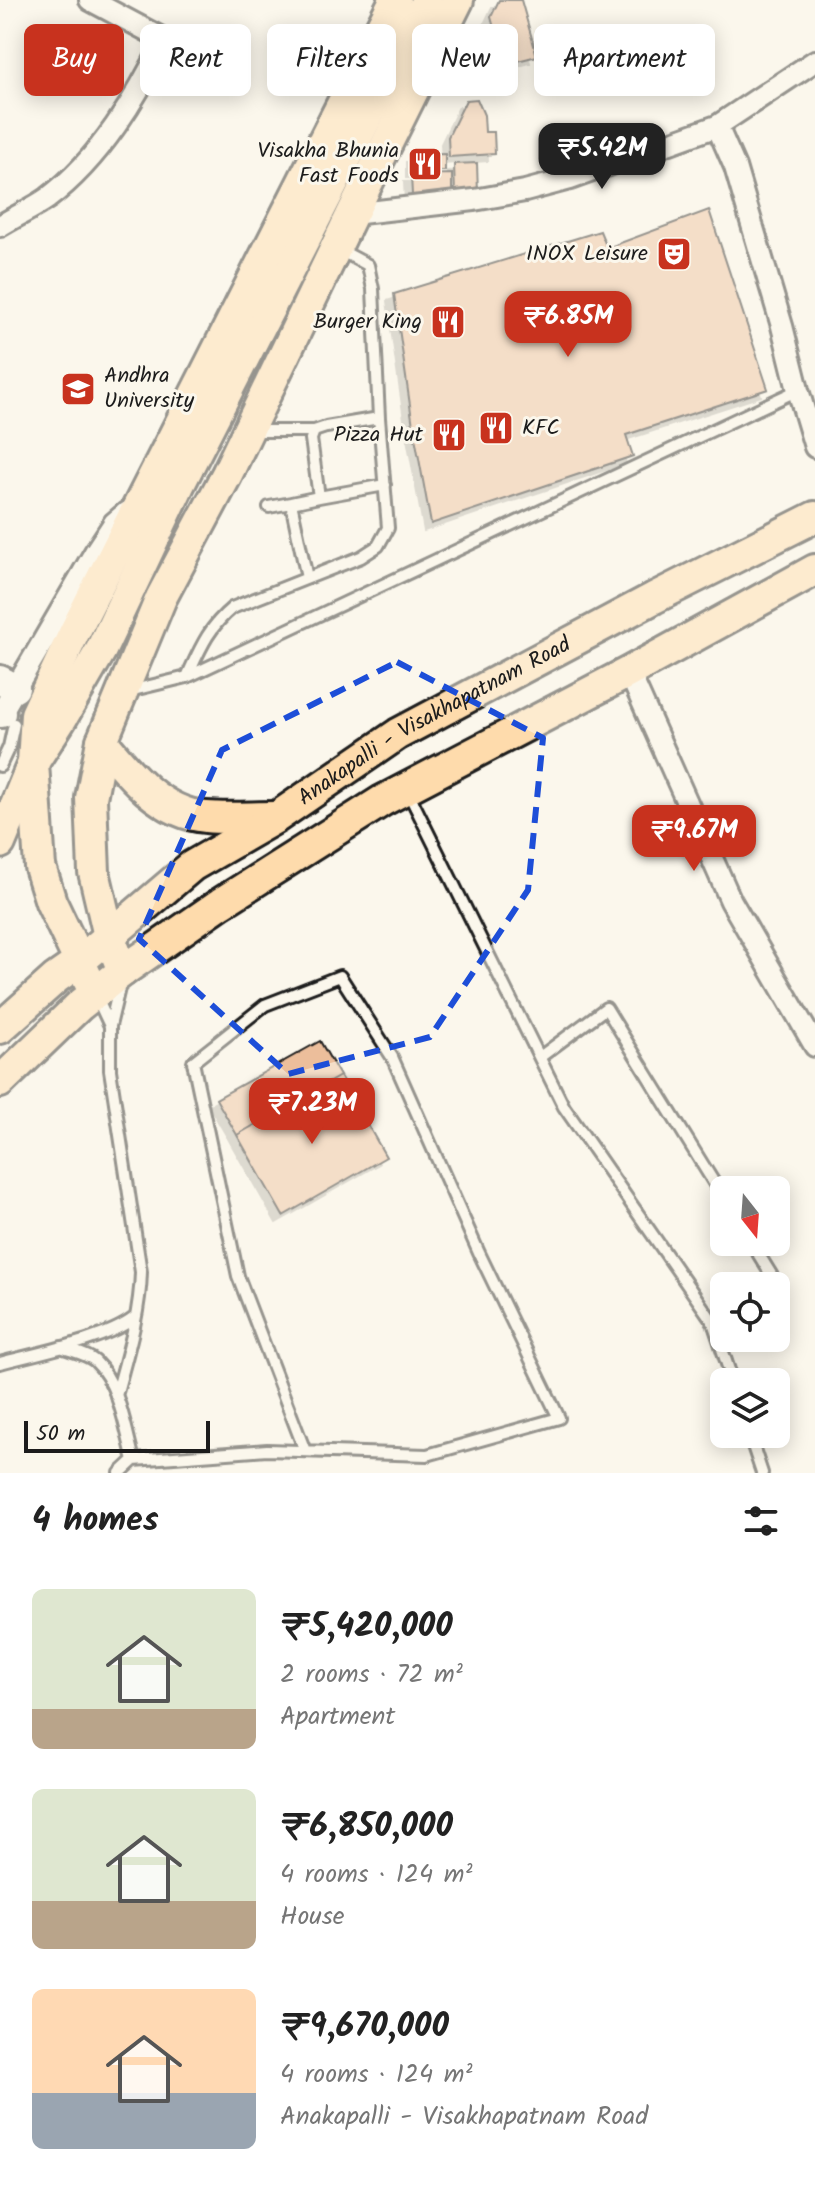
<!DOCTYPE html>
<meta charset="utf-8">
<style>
body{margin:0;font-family:Kalam,sans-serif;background:#f2f2f2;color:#222;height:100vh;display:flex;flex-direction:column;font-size:30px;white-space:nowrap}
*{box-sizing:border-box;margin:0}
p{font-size:26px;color:#767676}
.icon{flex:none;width:44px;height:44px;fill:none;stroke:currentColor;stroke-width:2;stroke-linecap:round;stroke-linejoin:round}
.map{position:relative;height:1473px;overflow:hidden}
.sheet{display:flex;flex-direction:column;background:#fff;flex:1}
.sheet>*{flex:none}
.hud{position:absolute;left:24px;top:24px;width:768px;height:72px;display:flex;gap:16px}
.needle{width:52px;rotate:163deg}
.buttons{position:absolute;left:710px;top:1176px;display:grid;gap:16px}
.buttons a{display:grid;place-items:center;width:80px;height:80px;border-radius:12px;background:#fff;box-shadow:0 4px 20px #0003;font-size:40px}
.scale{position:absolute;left:24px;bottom:20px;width:186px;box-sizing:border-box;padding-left:8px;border:4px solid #1c1c1c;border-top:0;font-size:22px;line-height:28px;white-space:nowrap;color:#1c1c1c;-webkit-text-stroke:6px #fbf7ec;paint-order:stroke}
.price{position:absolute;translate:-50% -68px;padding:0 18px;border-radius:16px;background:#c8321e;color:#fff;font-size:26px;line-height:52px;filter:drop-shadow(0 2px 4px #0008)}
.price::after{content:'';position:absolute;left:50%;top:48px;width:24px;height:18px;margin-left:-12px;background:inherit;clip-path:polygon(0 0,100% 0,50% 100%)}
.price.selected{background:#222;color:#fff}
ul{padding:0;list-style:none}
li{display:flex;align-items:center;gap:24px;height:200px;padding:0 32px}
li span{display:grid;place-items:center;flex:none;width:224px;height:160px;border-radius:12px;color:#555}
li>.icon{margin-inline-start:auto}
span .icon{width:96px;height:96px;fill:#fffc;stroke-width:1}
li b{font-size:34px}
h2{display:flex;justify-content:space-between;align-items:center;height:96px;padding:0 32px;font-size:34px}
.tag{padding:0 28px;border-radius:12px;background:#fff;box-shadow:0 4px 20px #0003;font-size:28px;line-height:72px}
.tag.selected{background:#c8321e;color:#fff}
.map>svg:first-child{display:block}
.building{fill:#ecbe9b;stroke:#1c1c1c;stroke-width:2;filter:url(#shadow)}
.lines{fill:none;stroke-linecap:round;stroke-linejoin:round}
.lane-casing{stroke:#1c1c1c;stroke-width:16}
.street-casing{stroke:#1c1c1c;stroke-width:26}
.secondary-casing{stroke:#1c1c1c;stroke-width:34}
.primary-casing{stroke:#1c1c1c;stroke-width:36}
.lane{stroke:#fbf7ec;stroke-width:10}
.street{stroke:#fbf7ec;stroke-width:20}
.secondary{stroke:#fbf7ec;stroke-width:28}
.primary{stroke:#fedbac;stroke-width:30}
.marked{fill:none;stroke:#1d4ed8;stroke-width:6;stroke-dasharray:16 10;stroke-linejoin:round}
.labels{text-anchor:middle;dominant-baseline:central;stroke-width:6;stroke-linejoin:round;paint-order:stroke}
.poi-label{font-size:22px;fill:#1c1c1c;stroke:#fbf7ec;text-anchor:end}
.street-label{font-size:22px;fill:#1c1c1c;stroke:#fbf7ec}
</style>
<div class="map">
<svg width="815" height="1473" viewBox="0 0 815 1473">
<defs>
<filter id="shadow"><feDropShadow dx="-7" dy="7" stdDeviation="0" flood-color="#0004"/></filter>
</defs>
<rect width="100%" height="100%" fill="#fbf7ec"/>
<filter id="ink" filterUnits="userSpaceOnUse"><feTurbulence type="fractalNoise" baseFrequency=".0125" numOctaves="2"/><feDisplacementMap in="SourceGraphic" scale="16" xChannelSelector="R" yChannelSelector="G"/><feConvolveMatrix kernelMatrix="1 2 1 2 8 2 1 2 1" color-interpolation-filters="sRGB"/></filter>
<g filter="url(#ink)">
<path class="building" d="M499 0H521L537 56 490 68 482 37 484 31 494 28 491 17Z
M477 99 484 115 485 132H494L495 154 449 157 448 137 466 100Z
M445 154V171H413V155Z
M477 163 478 194 455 195 454 164Z
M452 174V194L412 195 411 175Z
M709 210 768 389 626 435 633 456 431 524 413 426 394 294 600 231 607 248Z
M320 1041 340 1076 237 1135 216 1099Z
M340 1076 386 1157 283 1216 237 1135Z"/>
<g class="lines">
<g class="lane-casing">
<path id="lane" d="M252 431H314
M319 497 385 485
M269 507 291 503
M307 578 291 503 319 497 311 439 314 431 326 427 379 418
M187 677C200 649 208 628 232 608L361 557 378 546 388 528 379 418 373 289 368 265 338 249
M129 691 187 677 798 390
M0 766 9 747 14 724
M407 790 564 1107 713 1322 724 1314
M96 996 110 1026
M540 1057 606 1008 724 1199
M751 1242 772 1276 759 1286
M713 1322 733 1382
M61 1347C71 1351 87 1354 95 1361 120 1385 125 1428 134 1460L120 1473
M0 1363C37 1353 106 1340 134 1318
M116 1396C127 1355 140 1314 141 1272L110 1070V1026L120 984
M749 1434 762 1473
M134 1460 267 1450 427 1455 559 1418 479 1253 392 1057 340 976 265 1005 193 1062 238 1276 305 1451"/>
</g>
<g class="street-casing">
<path id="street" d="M90 0 165 40 205 57
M717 126 735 167 782 326 798 390 815 447
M352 214 474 200 525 191 570 179 717 126 815 61
M0 226C16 216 34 208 48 198 100 159 137 97 165 40
M629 672 731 901 815 1046
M0 715 95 552 114 523 127 512"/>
</g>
<g class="secondary-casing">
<path id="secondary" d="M0 680 15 688
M0 712 1 713"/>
</g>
<g class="primary-casing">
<g id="primary">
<path d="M102 741C128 773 161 814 206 817 228 819 252 817 275 817"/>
<path d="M0 843 33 763 60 721 101 650 179 485 427 0"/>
<path d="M123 971 109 936 94 872 91 798 102 741 161 598 227 474 352 214 458 0"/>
<path d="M95 994 51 902 40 867 33 763 36 714 74 633 395 0"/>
<path id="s1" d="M0 1028 56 978 79 962 192 866 277 817 398 734 654 598 815 517"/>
<path d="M0 1082 79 1006 123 971 221 903 382 801 629 672 815 570"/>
</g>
</g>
<use href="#lane" class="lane"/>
<use href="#street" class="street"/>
<use href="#secondary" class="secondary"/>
<use href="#primary" class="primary"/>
</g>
</g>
<path d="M0 0H815V1473H0ZM397 662 543 738 528 890 430 1037 288 1074 139 939 222 750Z" fill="#fbf7ec" fill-opacity=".55" fill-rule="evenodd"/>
<path class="marked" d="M397 662 543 738 528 890 430 1037 288 1074 139 939 222 750Z"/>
<defs>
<g id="restaurant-square" transform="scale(1.8)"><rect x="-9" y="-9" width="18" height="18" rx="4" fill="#c8321e" stroke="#fbf7ec"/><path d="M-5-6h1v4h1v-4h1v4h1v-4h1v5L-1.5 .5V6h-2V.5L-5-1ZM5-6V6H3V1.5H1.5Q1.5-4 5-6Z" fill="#fff"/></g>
<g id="theatre-square" transform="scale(1.8)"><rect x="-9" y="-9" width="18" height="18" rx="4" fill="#c8321e" stroke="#fbf7ec"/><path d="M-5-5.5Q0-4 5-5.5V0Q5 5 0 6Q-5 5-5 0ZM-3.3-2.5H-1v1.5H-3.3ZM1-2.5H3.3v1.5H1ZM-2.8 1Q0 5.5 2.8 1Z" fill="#fff"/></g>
<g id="university-square" transform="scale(1.8)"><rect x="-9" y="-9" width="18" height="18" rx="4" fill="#c8321e" stroke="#fbf7ec"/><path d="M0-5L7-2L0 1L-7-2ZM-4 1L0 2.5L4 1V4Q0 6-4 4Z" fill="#fff"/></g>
</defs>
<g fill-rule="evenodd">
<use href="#restaurant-square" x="425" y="164"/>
<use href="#theatre-square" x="674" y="254"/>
<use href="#restaurant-square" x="448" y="322"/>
<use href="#university-square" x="78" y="389"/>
<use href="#restaurant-square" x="496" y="428"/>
<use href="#restaurant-square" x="449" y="435"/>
</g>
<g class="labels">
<g class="poi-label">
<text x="399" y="151">Visakha Bhunia<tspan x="399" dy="25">Fast Foods</tspan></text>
<text x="648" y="254">INOX Leisure</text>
<text x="422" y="322">Burger King</text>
<text x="104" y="376" text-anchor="start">Andhra<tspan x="104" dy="25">University</tspan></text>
<text x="522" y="428" text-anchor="start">KFC</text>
<text x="423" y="435">Pizza Hut</text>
</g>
<g class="street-label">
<text stroke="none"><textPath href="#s1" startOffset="534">Anakapalli - Visakhapatnam Road</textPath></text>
</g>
</g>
</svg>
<div class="buttons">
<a><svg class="needle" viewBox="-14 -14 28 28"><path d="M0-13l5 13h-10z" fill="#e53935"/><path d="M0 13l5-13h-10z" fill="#767676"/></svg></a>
<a><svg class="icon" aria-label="locate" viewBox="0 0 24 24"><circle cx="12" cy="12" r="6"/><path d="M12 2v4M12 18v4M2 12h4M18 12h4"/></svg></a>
<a><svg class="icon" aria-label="layers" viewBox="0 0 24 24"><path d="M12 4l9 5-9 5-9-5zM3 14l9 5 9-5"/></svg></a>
</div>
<div class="scale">50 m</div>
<b class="price selected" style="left:602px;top:191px">₹5.42M</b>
<b class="price" style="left:568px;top:359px">₹6.85M</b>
<b class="price" style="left:694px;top:873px">₹9.67M</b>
<b class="price" style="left:312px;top:1146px">₹7.23M</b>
<div class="hud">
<a class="tag selected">Buy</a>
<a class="tag">Rent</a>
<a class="tag">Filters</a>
<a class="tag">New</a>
<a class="tag">Apartment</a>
</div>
</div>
<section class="sheet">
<h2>4 homes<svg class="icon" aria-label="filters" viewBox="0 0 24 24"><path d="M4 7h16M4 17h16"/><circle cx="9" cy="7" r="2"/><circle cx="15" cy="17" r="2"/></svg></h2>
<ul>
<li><span style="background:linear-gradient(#dfe7d0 75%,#b9a48a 0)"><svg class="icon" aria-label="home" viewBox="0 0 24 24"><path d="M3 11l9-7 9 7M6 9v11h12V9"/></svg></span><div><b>₹5,420,000</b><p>2 rooms · 72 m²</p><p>Apartment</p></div></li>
<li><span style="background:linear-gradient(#dfe7d0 70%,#b9a48a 0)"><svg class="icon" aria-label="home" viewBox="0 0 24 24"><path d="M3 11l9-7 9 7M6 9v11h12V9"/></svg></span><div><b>₹6,850,000</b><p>4 rooms · 124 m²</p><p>House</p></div></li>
<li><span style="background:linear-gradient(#ffd9b3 65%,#9aa5b1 0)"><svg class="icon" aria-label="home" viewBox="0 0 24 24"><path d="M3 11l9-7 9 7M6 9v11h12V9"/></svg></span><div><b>₹9,670,000</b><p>4 rooms · 124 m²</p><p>Anakapalli - Visakhapatnam Road</p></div></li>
</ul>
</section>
